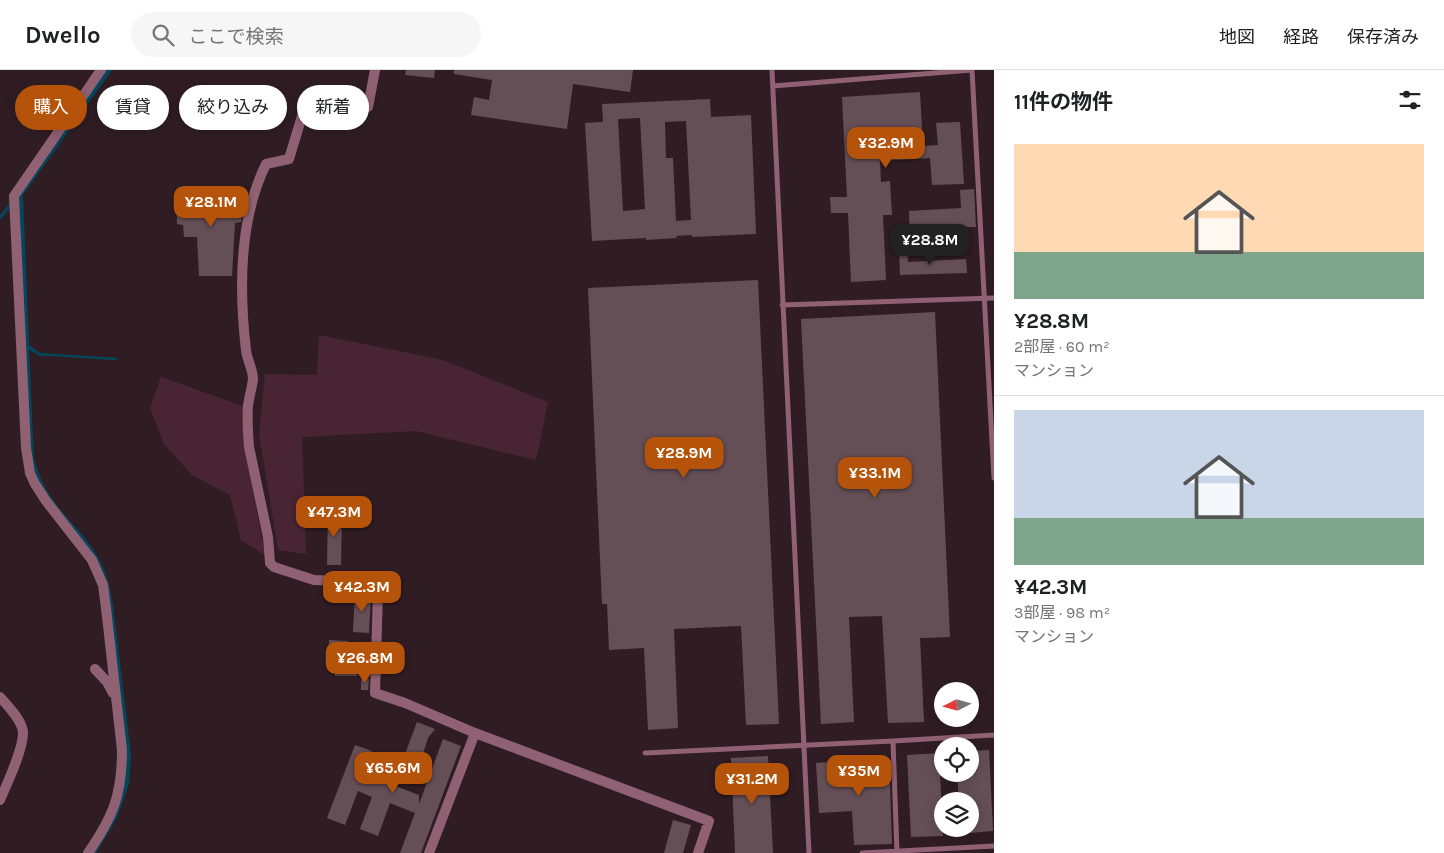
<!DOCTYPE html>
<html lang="ja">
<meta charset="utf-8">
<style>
body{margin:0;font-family:Karla,"Noto Sans JP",sans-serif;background:#f6f6f6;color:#202124;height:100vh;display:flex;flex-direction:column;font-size:19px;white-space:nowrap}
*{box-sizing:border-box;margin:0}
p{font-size:16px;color:#757577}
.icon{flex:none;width:28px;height:28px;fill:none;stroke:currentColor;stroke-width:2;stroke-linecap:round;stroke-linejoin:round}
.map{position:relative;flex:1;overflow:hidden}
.drawer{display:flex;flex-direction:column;background:#fff;width:450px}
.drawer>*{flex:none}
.banner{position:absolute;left:15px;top:15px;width:475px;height:45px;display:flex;gap:10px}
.needle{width:32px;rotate:264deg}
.buttons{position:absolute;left:934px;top:612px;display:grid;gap:10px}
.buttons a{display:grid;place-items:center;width:45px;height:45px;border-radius:50%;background:#fff;box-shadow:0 2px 12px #0003;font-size:25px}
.price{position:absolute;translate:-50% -42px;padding:0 11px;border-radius:10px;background:#b45309;color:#fff;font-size:16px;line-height:32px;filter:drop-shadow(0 1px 2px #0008)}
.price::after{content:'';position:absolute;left:50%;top:30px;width:15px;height:11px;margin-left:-8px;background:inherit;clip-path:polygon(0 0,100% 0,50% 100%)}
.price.current{background:#222;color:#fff}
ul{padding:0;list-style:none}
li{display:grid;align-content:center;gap:10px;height:265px;padding:0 20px}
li+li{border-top:1px solid #e0e0e0}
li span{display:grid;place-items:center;height:155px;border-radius:0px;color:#555}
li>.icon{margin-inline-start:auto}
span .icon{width:90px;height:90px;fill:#fffc;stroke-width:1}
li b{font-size:21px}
h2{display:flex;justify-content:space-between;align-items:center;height:60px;padding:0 20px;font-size:21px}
.chip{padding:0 18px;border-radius:22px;background:#fff;box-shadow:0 2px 12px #0003;font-size:18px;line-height:45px}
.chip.current{background:#b45309;color:#fff}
header{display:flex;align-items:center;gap:30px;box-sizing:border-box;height:70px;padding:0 25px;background:#fff;border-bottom:1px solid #e0e0e0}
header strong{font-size:24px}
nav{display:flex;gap:28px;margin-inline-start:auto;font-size:18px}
.search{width:350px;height:45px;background:#f6f6f6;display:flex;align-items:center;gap:12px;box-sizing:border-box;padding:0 18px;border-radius:28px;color:#757577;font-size:19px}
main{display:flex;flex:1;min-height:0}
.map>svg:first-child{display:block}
.green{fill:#492534}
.water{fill:#04465c}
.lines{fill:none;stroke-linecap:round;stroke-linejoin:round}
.stream{stroke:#04465c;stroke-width:2.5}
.building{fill:#654f57;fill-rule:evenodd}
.service{stroke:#906173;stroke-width:5}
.minor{stroke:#906173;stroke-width:10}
</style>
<header>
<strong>Dwello</strong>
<div class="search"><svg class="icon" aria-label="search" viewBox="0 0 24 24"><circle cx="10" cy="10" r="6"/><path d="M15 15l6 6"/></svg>ここで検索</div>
<nav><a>地図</a><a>経路</a><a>保存済み</a></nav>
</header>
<main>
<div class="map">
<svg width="994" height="783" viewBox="0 0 994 783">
<rect width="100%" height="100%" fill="#301d24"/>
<path class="green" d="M319 265 443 290 548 332 536 390 416 361 302 367 306 484 278 480 259 364 265 304 317 305Z
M161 307 243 336 245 378 265 485 241 470 230 425 192 405 164 374 150 338Z"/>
<path class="water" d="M106 0H112L23 125 29 275 40 283 42 287 29 280 34 389C38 401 42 413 49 424 65 449 90 468 102 495 108 508 111 521 113 535L131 685 129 714 117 748 96 783H90L121 725 105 516 45 427 30 389 18 129 0 150V145L20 121Z"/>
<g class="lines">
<path class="stream" d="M38 284 116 289"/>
</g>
<path class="building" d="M406 0H435L434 8 405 5Z
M454 0H633L630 22 573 14 567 59 471 45 474 27 489 30 492 10 454 4Z
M920 22 923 76 938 75 936 53 960 52 964 114 932 115 930 88 880 91 881 112 890 111 892 145H883L886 210 851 212 848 143H831L830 127H847L842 27Z
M710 29 711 47 751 45 756 164 692 167V165L676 166 677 168 646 170V168L592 171 585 53 603 52 602 34ZM640 48 645 139 623 141 618 49ZM686 51 691 150 676 151 673 88H666L665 52Z
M974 119 976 157H947L948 176 910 177 909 141 961 138 960 120Z
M176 122H243L241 152 235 153 232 206H199L197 167H184L183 155 177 154Z
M907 178 908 192 966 189 967 203 900 205 899 179Z
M758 210 779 654 746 655 741 556 674 559 678 658 648 660 644 578 609 580 607 534H602L588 218Z
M935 242 950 567 920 568 924 652 888 653 882 546 849 547 854 652 821 654 801 249Z
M328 441 342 442 341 495H327Z
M355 523 371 524 369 563 353 562Z
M329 570 348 571 346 598 357 599V606H335V592H328Z
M361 609H369L368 620H361Z
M417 652 435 659 428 668 421 690 420 699 402 692Z
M443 669 461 676 421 783H400L415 743 390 733 378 766 360 759 372 727 358 721 345 755 327 748 355 675 372 681 369 690 391 698 385 712 419 725V734Z
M989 680 993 761 970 763V731H959L957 704H970V681Z
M939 683 943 766 911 767 907 685Z
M768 686 773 783H735L731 688Z
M889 688 892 774 854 775 852 741 819 743 816 693Z
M673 750 691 755 683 783H664Z"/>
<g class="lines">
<path class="service" d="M772 0 809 783
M773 16 972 0 994 408
M782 235 994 228
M893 671 897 783
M645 683 893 671 994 665
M862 783 994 776"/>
<path class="minor" d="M375 0 368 37 308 26 289 89 266 94C239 149 239 220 246 280 247 290 253 299 253 309 252 318 249 327 248 336 247 349 248 364 249 377L268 467 270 493 274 497 314 510 371 512 376 515 378 521 375 623 405 633 475 663 709 751 698 783
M95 599 107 612 113 623
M0 627C8 636 23 651 23 663 23 680 7 714 0 730
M88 783C113 747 122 725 122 680L106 538 103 515 92 490 46 431 35 414 30 403 26 378 14 126 101 0
M429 783 475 663"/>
</g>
</svg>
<div class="buttons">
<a><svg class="needle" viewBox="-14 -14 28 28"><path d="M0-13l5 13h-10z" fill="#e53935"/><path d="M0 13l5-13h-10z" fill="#757577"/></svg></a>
<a><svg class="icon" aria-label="locate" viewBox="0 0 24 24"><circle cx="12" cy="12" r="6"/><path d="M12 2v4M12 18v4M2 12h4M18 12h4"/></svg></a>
<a><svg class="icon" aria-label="layers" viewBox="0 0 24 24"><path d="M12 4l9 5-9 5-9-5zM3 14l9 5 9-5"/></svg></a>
</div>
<b class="price" style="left:886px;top:99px">¥32.9M</b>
<b class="price" style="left:211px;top:158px">¥28.1M</b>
<b class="price current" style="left:930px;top:196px">¥28.8M</b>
<b class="price" style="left:684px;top:409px">¥28.9M</b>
<b class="price" style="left:875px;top:429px">¥33.1M</b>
<b class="price" style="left:334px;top:468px">¥47.3M</b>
<b class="price" style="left:362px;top:543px">¥42.3M</b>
<b class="price" style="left:365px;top:614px">¥26.8M</b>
<b class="price" style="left:393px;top:724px">¥65.6M</b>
<b class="price" style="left:859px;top:727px">¥35M</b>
<b class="price" style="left:752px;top:735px">¥31.2M</b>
<div class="banner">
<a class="chip current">購入</a>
<a class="chip">賃貸</a>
<a class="chip">絞り込み</a>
<a class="chip">新着</a>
</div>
</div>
<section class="drawer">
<h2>11件の物件<svg class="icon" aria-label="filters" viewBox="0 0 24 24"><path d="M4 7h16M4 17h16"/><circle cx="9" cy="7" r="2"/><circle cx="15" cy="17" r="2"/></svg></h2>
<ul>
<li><span style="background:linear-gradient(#ffd9b3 70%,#7fa58c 0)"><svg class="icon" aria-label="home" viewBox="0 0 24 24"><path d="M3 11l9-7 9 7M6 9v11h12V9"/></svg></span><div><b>¥28.8M</b><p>2部屋 · 60 m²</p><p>マンション</p></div></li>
<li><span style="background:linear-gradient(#c9d6e8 70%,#7fa58c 0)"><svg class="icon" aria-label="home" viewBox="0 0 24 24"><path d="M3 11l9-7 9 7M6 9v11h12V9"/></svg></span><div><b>¥42.3M</b><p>3部屋 · 98 m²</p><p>マンション</p></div></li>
</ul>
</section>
</main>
